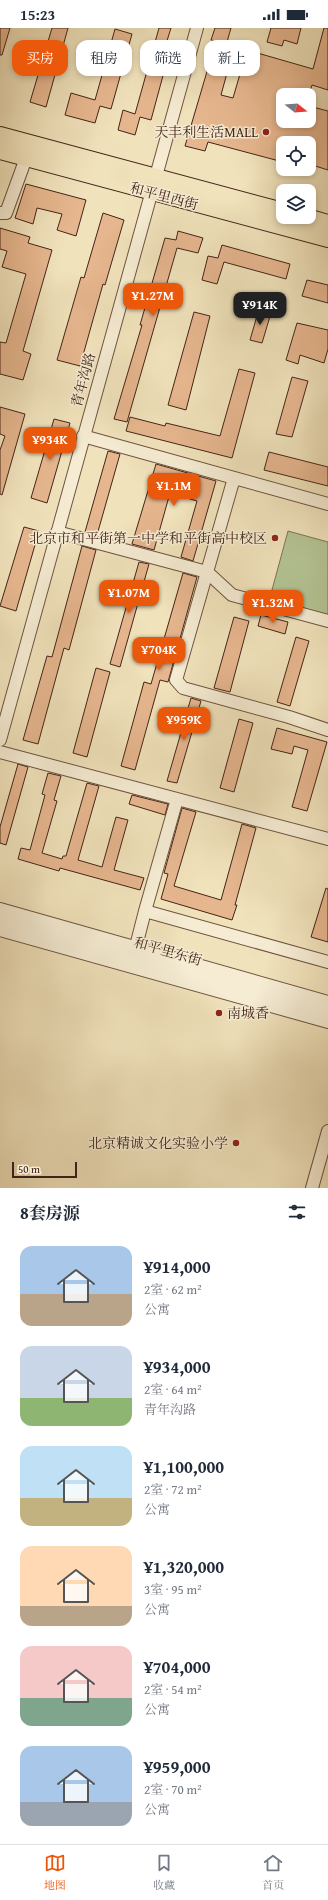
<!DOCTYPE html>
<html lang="zh">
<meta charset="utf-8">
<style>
body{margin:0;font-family:"Gentium Book Plus","Noto Serif SC",serif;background:#f2f2f3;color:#1f2937;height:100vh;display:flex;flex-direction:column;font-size:15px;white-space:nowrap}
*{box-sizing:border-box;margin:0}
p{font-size:13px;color:#747a83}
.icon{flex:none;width:22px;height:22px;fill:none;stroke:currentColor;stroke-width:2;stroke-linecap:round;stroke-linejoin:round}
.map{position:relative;height:1160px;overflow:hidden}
.sheet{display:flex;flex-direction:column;background:#fff;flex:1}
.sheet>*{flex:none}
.banner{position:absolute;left:12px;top:12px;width:304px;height:36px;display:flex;gap:8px}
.needle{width:26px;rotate:107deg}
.tools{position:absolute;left:276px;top:60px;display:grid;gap:8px}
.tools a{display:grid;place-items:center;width:40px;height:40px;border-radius:8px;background:#fff;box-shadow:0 2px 6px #0003;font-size:20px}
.scale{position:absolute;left:12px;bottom:10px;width:65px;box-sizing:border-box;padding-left:4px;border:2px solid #442418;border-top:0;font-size:11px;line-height:14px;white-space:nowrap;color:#442418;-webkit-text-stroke:3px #f5ecd3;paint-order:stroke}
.price{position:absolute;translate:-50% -34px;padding:0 9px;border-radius:8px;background:#ea580c;color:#fff;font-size:13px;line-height:26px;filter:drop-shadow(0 1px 2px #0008)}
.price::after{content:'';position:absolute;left:50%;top:24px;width:12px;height:9px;margin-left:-6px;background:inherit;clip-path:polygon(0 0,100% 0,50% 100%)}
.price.selected{background:#222;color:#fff}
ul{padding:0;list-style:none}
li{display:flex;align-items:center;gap:12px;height:100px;padding:0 20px}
li span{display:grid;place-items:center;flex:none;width:112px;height:80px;border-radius:12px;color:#555}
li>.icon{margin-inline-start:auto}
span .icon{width:48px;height:48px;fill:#fffc;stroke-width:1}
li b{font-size:17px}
h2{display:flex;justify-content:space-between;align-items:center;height:48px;padding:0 20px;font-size:17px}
.chip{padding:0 14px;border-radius:12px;background:#fff;box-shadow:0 2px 6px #0003;font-size:14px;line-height:36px}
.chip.selected{background:#ea580c;color:#fff}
.status{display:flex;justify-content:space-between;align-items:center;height:28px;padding:0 20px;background:#fff;direction:ltr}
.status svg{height:11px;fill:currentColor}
.tab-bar{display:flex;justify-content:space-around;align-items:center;height:56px;border-top:1px solid #e0e1e3;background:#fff;font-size:11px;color:#747a83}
.tab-bar a{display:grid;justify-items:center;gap:2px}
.tab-bar .selected{color:#ea580c}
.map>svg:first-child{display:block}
.green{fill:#b4c494;stroke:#7c7456}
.building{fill:#e6b68e;stroke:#442418}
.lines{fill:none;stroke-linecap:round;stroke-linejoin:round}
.minor-casing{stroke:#6f5441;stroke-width:14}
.major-casing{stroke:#442418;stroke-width:18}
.minor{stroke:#f5ecd3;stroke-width:12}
.major{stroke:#f0e2bb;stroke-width:16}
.poi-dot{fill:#8f2418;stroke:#f5ecd3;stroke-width:1.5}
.labels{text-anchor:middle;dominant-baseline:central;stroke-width:3;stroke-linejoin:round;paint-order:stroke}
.poi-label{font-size:14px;fill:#442418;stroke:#f5ecd3;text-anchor:end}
.street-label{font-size:14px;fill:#442418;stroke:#f5ecd3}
</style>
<div class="status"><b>15:23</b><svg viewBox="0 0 49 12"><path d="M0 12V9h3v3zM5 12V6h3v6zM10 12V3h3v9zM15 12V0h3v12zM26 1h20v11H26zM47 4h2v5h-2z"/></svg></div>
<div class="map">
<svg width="328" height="1160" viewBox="0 0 328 1160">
<rect width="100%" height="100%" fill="#f0e2bb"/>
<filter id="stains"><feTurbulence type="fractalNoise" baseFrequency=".005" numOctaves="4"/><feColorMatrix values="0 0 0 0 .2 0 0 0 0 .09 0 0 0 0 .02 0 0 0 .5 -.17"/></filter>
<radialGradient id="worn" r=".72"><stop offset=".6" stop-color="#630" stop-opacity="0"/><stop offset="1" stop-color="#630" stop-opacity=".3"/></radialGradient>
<path class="green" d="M288 503 328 514V589L269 573Z"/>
<path class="building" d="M0 0H10L2 27H0Z
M52 0H68L46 79 30 74Z
M159 0H171L166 16 171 18 151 92 140 89 135 107 118 102 123 82 135 86Z
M215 0H231L225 21 233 23 221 67 233 70 247 22 313 41 324 0H328V62L312 57 309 67H301L283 62V93H309V78L328 83V142L309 136V115H283V134L208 114 205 123 185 118 216 13 211 12Z
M271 0H301L297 16 284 12 282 18 267 14Z
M115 1 132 6 111 81 100 78 95 95 65 87 71 65 95 72Z
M26 156 86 172 76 208 57 202 62 186 37 180 33 196 15 190Z
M103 185 124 192 105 257 103 256 80 338 57 332 81 249 84 250Z
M0 200 30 209 28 215 52 222 23 323 31 326 23 352 0 346V314L6 315 26 246 2 239 7 223 0 221Z
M178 203 203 210 198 225 177 220 127 394 114 391 142 297H140L165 210 176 212Z
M222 217 290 236 286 251 224 234 217 256 202 252 208 228 218 230Z
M307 252 328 257V275L302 268Z
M259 281 271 285 262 315 250 312Z
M194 284 210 288 186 382 168 377Z
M297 295 328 302V321L324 335 300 327 298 336 286 332Z
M239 341 255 345 232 430 126 403 130 389 165 398 166 395 220 408Z
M292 349 308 353 292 409 276 406Z
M0 379 25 386 2 467 0 466V422L5 408 0 406Z
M54 391 70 395 47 475 31 470Z
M108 423 120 426 97 507 85 504Z
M269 424 328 439V458L264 442Z
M156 436 216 453 193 533 181 529 197 473 170 465 154 522 132 516Z
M24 499 39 503 16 583 0 578Z
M82 518 96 522 69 622 64 620 38 716 23 712 47 628 52 629Z
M139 534 149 536 120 639 110 636Z
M183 545 197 549 168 654 160 652 135 742 121 738 144 654 151 656Z
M261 587 288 594 285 606 258 598Z
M234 589 249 593 230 664 214 660Z
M296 609 309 613 290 678 277 674Z
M96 640 110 644 87 729 73 725Z
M191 670 201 673 177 755 167 753Z
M239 691 253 695 234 764 220 760Z
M277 700 327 714 307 783 292 779 308 722 294 718 292 726 271 721Z
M18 736 28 739 6 817 0 815V799Z
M48 745 61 748 54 772 57 773 42 825 62 831 63 828H66L87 755 99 758 78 832 102 839 116 789 128 792 114 842 144 850 140 862 60 840 59 843 18 831 21 820 30 822 45 767 42 766Z
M132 767 168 776 165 787 129 776Z
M182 780 196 784 174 858 221 872 242 796 256 800 235 877H237L232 892 161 871 168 846 164 845Z
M326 860 328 861V914L311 909Z"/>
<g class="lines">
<g class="minor-casing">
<path id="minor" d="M0 185H6L26 130
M83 408 328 476
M234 450 176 652 183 660 289 689 328 702
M57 504 207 544 232 567 328 593
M0 712 197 0
M0 724 328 811
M0 881 328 974
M145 883 177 771
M0 893 134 929 328 985
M0 902 328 994
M134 926 145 883 328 934
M312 1160 328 1103"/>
</g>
<g class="major-casing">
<path id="major" d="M0 107 283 183
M0 123 328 211
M307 189 328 195"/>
</g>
<use href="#minor" class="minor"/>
<use href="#major" class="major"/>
</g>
<g class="poi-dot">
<circle cx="266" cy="104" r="4"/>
<circle cx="275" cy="510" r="4"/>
<circle cx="219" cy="985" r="4"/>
<circle cx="236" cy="1115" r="4"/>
</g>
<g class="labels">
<g class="poi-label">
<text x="258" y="104">天丰利生活MALL</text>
<text x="267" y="510">北京市和平街第一中学和平街高中校区</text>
<text x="227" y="985" text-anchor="start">南城香</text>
<text x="228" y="1115">北京精诚文化实验小学</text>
</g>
<g class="street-label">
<text transform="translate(164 168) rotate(15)">和平里西街</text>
<text transform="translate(83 352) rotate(-75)">青年沟路</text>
<text transform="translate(168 923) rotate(16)">和平里东街</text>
</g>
</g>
<rect width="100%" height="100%" filter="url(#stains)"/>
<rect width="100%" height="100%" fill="url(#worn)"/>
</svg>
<div class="tools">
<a><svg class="needle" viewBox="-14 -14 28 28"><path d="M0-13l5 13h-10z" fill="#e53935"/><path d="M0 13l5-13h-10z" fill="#747a83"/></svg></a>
<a><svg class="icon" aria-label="locate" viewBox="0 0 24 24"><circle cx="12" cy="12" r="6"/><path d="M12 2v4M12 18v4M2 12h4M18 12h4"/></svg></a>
<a><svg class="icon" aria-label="layers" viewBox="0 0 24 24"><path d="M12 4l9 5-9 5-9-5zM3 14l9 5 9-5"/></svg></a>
</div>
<div class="scale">50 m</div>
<b class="price" style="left:153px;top:289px">¥1.27M</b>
<b class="price selected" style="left:260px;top:298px">¥914K</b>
<b class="price" style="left:50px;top:433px">¥934K</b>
<b class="price" style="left:174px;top:479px">¥1.1M</b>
<b class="price" style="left:129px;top:586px">¥1.07M</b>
<b class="price" style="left:273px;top:596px">¥1.32M</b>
<b class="price" style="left:159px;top:643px">¥704K</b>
<b class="price" style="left:184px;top:713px">¥959K</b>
<div class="banner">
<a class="chip selected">买房</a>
<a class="chip">租房</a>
<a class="chip">筛选</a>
<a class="chip">新上</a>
</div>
</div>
<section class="sheet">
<h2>8套房源<svg class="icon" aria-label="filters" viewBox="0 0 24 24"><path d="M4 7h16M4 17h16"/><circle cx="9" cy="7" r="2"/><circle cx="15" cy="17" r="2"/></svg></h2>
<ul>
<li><span style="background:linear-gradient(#a9c7e8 60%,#b9a48a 0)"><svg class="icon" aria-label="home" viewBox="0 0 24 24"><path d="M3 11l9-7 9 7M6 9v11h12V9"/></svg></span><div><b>¥914,000</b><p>2室 · 62 m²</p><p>公寓</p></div></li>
<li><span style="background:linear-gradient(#c9d6e8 65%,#8fb573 0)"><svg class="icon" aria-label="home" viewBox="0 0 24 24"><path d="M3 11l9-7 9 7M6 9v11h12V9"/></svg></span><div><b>¥934,000</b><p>2室 · 64 m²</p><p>青年沟路</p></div></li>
<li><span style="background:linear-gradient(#bfe0f5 65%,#c2b280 0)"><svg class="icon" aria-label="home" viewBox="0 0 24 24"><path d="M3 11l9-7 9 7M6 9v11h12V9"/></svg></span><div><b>¥1,100,000</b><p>2室 · 72 m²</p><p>公寓</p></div></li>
<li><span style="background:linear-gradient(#ffd9b3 75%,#b9a48a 0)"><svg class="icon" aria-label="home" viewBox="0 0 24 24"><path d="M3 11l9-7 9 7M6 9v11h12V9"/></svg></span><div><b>¥1,320,000</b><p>3室 · 95 m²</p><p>公寓</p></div></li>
<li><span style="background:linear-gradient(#f6c9c9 65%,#7fa58c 0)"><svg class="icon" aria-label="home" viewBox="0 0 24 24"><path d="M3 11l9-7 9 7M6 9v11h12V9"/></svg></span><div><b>¥704,000</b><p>2室 · 54 m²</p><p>公寓</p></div></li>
<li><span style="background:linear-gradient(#a9c7e8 70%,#9aa5b1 0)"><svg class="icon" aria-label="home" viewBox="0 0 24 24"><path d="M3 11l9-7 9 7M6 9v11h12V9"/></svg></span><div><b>¥959,000</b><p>2室 · 70 m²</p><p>公寓</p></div></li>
</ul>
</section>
<nav class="tab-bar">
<a class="selected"><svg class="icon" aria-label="map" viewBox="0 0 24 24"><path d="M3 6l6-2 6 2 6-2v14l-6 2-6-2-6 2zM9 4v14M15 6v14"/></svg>地图</a>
<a><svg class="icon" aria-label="saved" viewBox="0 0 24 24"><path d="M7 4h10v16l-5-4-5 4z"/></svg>收藏</a>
<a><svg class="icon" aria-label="home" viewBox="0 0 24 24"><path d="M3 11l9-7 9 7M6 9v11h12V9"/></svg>首页</a>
</nav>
